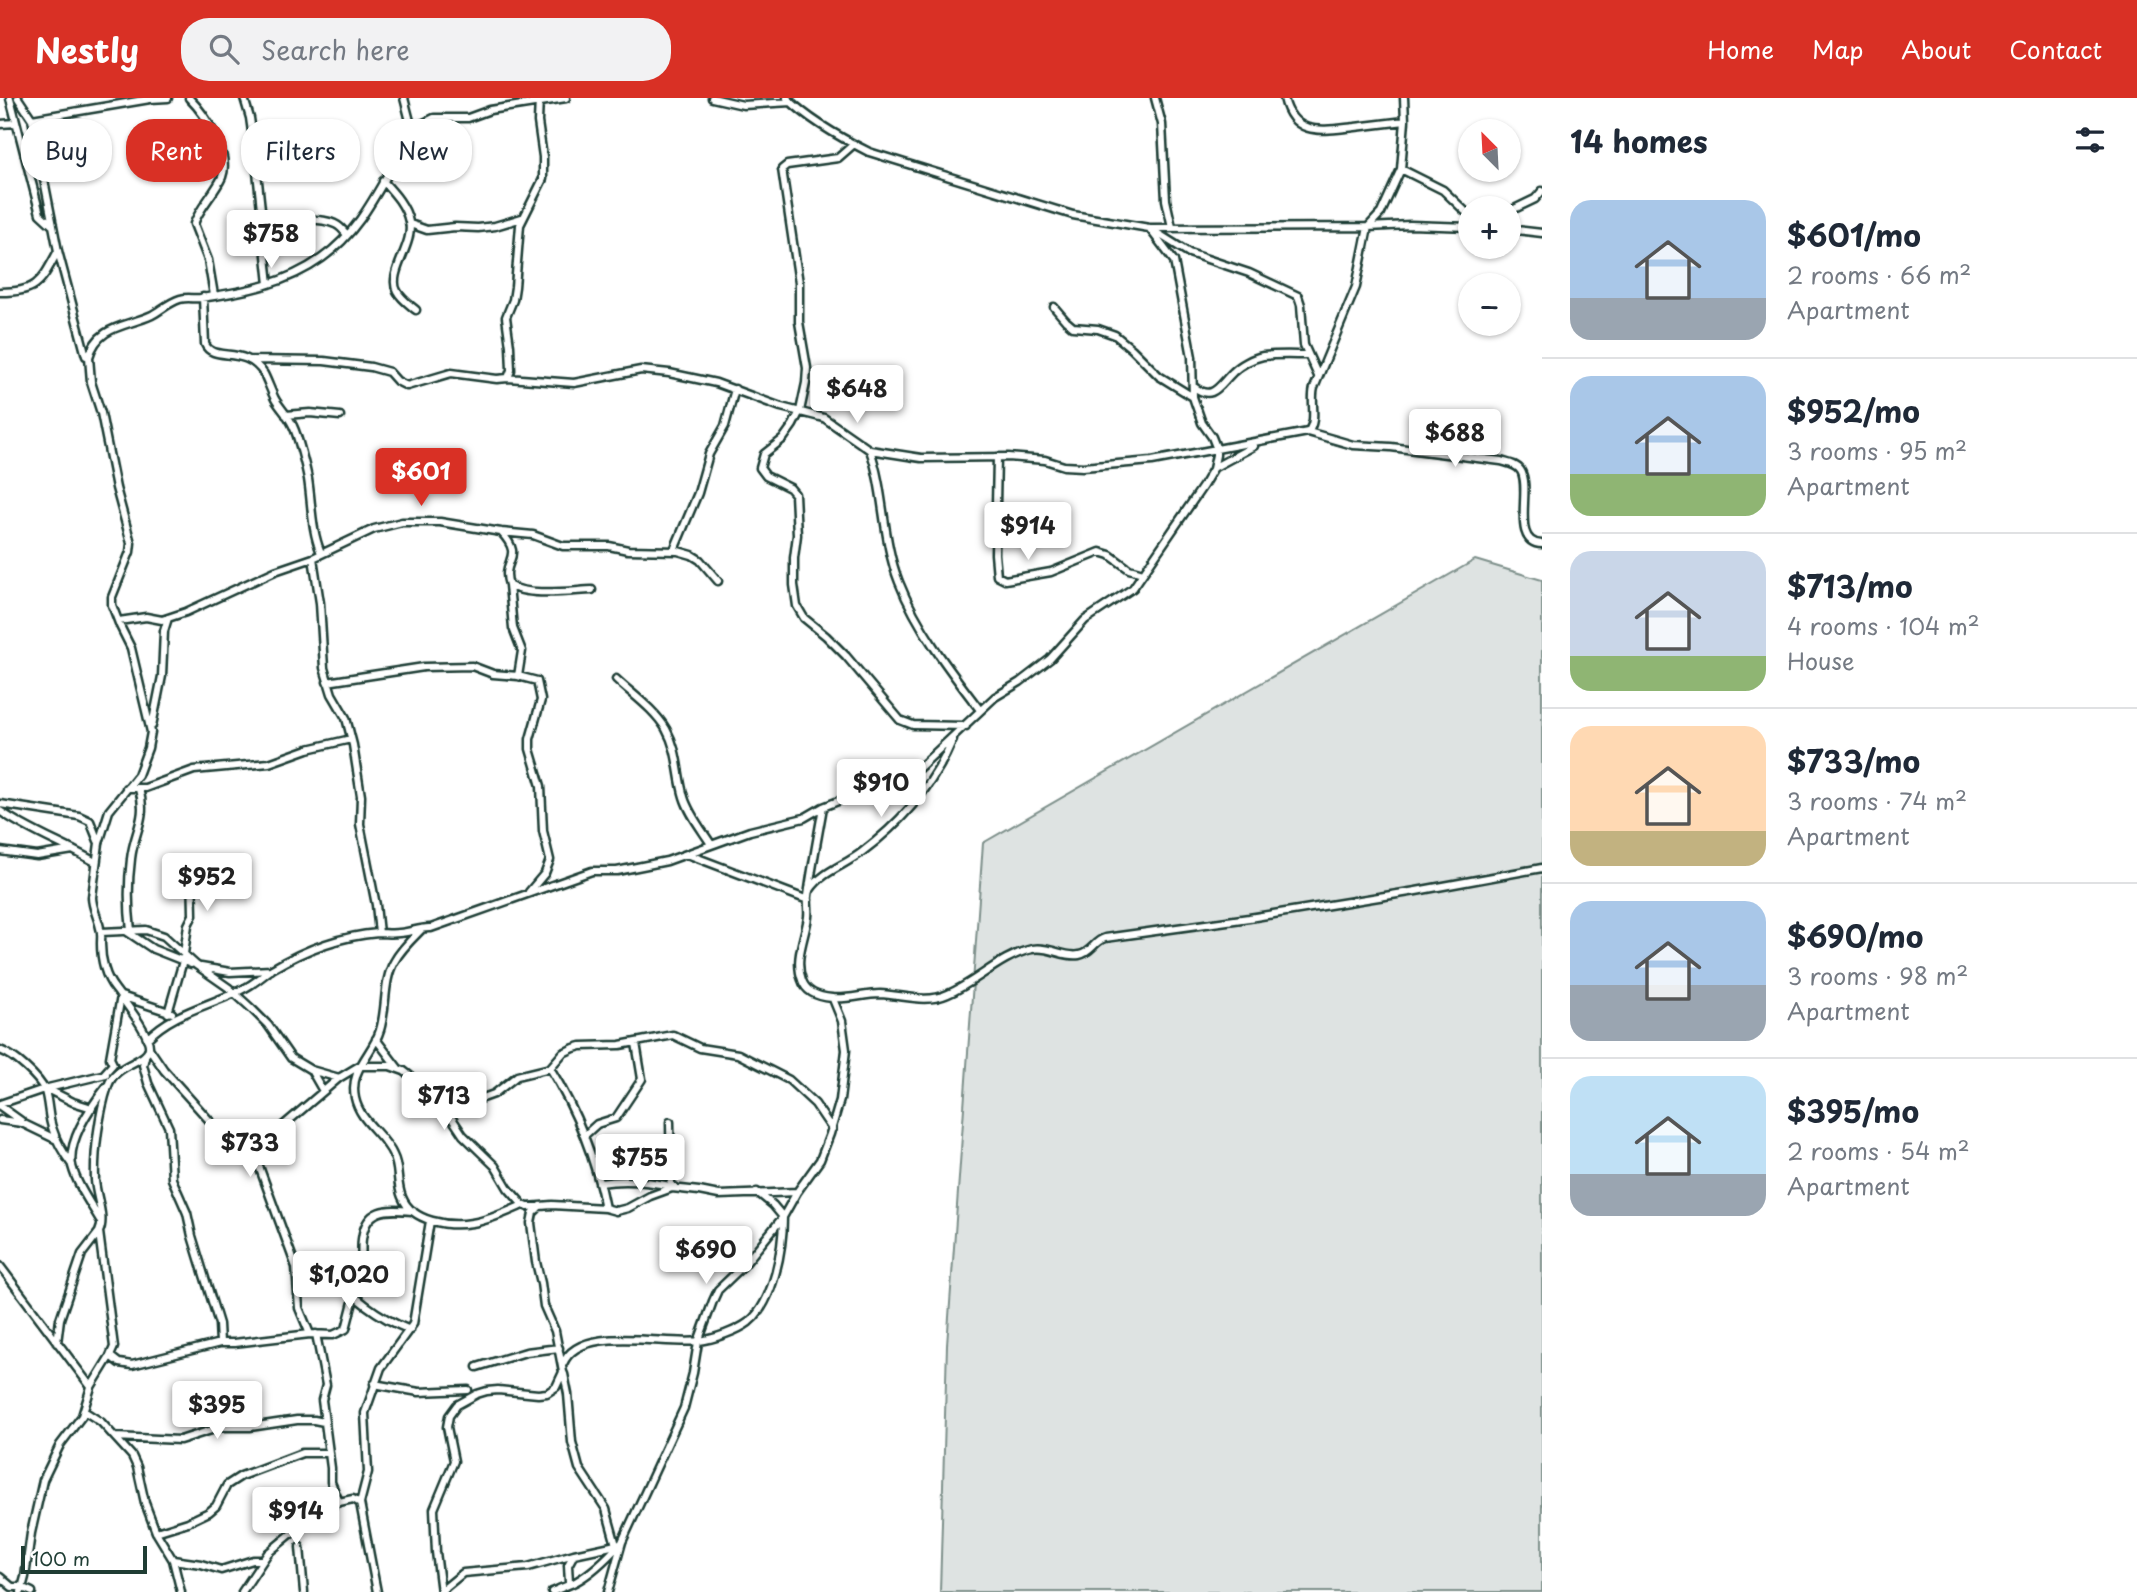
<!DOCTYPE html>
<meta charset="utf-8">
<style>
body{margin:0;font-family:"Playpen Sans",sans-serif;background:#f2f2f3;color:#1f2937;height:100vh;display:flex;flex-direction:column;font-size:26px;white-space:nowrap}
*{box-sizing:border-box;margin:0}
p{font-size:23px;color:#747a83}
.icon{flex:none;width:38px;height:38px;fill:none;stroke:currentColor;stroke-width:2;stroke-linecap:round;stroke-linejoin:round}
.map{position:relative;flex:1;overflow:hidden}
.side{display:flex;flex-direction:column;background:#fff;width:595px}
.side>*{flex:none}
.hud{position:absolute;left:21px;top:21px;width:665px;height:63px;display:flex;gap:14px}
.needle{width:46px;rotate:336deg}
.tools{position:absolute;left:1458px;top:21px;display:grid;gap:14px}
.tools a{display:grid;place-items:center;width:63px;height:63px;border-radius:50%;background:#fff;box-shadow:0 2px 5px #0004;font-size:35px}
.scale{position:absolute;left:21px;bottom:18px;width:126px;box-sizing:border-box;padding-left:7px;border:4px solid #1f3d34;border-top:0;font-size:19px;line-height:24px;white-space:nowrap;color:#1f3d34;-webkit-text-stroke:5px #fff;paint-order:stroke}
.price{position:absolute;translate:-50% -60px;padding:0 16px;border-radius:7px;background:#fff;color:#222;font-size:23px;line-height:46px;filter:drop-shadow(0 2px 4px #0008)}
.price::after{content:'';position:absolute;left:50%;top:42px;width:21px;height:16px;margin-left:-10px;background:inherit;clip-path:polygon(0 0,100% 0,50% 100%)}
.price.active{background:#d93025;color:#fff}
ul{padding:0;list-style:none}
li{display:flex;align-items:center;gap:21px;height:175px;padding:0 28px}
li+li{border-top:2px solid #e0e1e3}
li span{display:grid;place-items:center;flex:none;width:196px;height:140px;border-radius:21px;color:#555}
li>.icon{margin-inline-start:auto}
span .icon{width:84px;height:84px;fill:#fffc;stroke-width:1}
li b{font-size:30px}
h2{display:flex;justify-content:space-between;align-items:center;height:84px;padding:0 28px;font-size:30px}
.tag{padding:0 24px;border-radius:28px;background:#fff;box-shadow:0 2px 5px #0004;font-size:24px;line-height:63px}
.tag.active{background:#d93025;color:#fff}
header{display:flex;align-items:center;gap:42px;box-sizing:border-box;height:98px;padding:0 35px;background:#d93025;color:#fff}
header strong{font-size:33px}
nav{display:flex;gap:38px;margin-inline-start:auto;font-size:24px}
.search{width:490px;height:63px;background:#f2f2f3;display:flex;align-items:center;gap:18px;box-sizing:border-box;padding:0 24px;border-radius:28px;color:#747a83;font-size:26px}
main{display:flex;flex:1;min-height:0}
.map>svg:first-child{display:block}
.green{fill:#dee3e2;stroke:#7e908b;stroke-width:2}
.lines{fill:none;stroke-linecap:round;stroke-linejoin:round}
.minor-casing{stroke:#1f3d34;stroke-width:11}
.minor{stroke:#fff;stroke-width:6}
</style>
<header>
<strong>Nestly</strong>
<div class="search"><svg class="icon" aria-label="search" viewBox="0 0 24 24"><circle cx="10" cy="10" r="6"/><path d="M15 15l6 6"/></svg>Search here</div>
<nav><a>Home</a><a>Map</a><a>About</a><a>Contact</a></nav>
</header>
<main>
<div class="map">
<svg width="1542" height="1494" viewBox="0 0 1542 1494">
<rect width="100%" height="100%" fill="#fff"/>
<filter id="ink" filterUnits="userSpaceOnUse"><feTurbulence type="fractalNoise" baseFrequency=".0143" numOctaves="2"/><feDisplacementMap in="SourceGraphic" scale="14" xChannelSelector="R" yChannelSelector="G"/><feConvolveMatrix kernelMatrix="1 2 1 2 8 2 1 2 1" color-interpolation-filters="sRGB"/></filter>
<g filter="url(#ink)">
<path class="green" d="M1475 462 1542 482V1494H940L947 1247 983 745Z"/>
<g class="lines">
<g class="minor-casing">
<path id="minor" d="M10 0 40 116 52 127
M18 0 32 21 58 153 86 258 89 259 91 284 101 315 116 390 131 445 130 454 112 499V507L120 528 131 550 151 634 148 650 138 677 109 713 99 745 92 799C92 810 98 819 100 830 102 835 101 840 101 846 101 861 105 879 115 891 123 902 151 936 149 950 147 965 115 965 108 988 99 1015 94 1054 95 1082 96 1099 106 1120 99 1134L114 1249 110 1258 91 1289 82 1318 60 1347 43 1382 31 1435 25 1479 21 1494
M189 0C205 16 231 55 222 79 215 95 199 110 194 126L208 162 214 197
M244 0 250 20 255 55 269 186
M712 0 743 7 791 4
M787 0C809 22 841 40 869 54L1073 117 1149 130 1368 129 1410 127 1470 129
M1155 0 1162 26 1166 102 1172 129
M1284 0C1293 40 1324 32 1355 29 1372 27 1388 25 1405 23
M32 21 150 1 168 0
M0 26 16 25
M412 31 434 20H468L490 12 566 0
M854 46 838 60 787 67 782 71 799 185V224L807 270 806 285 800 313 793 327 783 341 764 356 760 370 766 378 790 390 795 396 797 437 794 460V487L797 508 804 520 826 538 846 558 900 622 913 627 966 628
M1401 71 1443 92 1470 118
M383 83C394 95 406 108 409 124 415 146 387 175 397 193 401 201 410 207 416 212
M1508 114 1535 101 1542 93
M262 124C281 123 318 118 335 126 340 128 344 133 347 137
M410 126 427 132 455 129 478 130 495 128 522 120
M1508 131 1542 135
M1154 133 1189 155 1249 175 1298 198 1301 207 1304 247 1318 278
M0 194C38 194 41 184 58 153
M203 199 205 246C213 265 245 246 264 276 268 284 271 293 275 301 280 310 289 318 293 328 298 338 306 370 308 381 312 406 311 431 321 455
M1054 209 1066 223 1073 229 1098 231 1115 237 1132 251 1159 278 1193 299
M89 259C98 227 126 229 152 217 161 212 170 204 180 201 187 199 194 201 201 200 244 194 286 186 322 160 363 131 380 87 406 45L412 31 404 0
M250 262 324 263 371 269 389 274 397 283 407 288 451 275 497 281 508 280 511 272 510 248 506 219 513 202 515 189 520 127 543 81V59L538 24 539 0
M508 280 574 285 641 272 669 275 716 285 781 309 824 320 870 352 921 360 1008 359 1045 362 1064 368 1083 369 1152 363 1308 334C1318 322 1310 304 1314 290L1356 189 1368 129 1381 115 1401 71 1405 23 1404 0
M1193 288C1213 305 1220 286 1233 274 1240 267 1253 260 1263 258 1277 256 1293 257 1308 257
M286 317 310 315 340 318
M1308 334 1353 347 1391 349 1501 363C1507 365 1517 366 1521 373 1532 391 1510 446 1542 446
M870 352C885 394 882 442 899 484 917 530 950 573 980 612
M997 359 995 456 997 478 1005 482 1051 474 1100 454 1110 457 1129 471 1143 475
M1215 369 1254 348
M501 434C526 461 500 461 509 487 527 499 570 493 592 492
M674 452 698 395 709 356 725 328 735 291
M313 460 320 505 324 570 332 596 346 620 353 647 361 698 360 726 376 807 379 835
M509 487 513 530 522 553 518 578
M119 523 146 519 162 522 186 514 275 473 313 460 374 431 402 424H440L501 434 533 437 563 448H609L628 452 678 453 692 457 700 462 718 483
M616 581C633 597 654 611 666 631 679 654 677 676 684 699 689 716 702 732 711 746
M327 584 424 569 472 568 493 576 518 578 537 583 541 602 530 641V651L541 688 543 733 550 762 545 775 529 794
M152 628 162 578 164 533 168 520
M126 690H145L194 672 269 665 308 651 351 641
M0 706 79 718 90 723 98 743
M823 709C818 738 812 768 808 798 807 805 809 812 808 819 805 840 794 861 802 882 806 895 820 899 832 900 847 902 864 896 880 896 903 897 926 906 948 896 977 884 1000 858 1032 851 1050 848 1064 860 1079 857 1091 855 1094 843 1105 840L1249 820 1416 793 1542 770
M0 713C30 734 64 746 95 764
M0 753 37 758 73 752
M687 756 808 802
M810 792C823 773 844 768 862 754 902 724 934 687 953 641
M422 831C412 841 401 851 394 864 383 883 387 910 380 932 373 956 349 971 355 1000 360 1024 384 1036 393 1057 400 1070 396 1085 402 1099 412 1124 449 1129 472 1125 490 1122 507 1114 523 1107L528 1109 552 1107 605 1110 616 1113 628 1110 650 1098 672 1090 699 1093 719 1097 797 1094
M126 833 153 851 191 866
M131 833C128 809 128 784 131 761 134 733 148 720 139 691
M101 834 146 832 164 838 196 867 229 890 252 911 268 927 291 960 311 972 339 980
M201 869 230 874 271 872
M168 915 183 863 188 827 193 817 192 770
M147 941C173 914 209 908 241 892 253 887 262 878 272 871 304 852 341 838 378 835 385 835 392 836 399 835 410 835 420 829 431 830L592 773H617L667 763 750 733 804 720 823 709 917 672 995 599 1020 584 1050 561 1085 522 1133 490 1203 388 1213 371 1216 357V349L1212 339 1202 325 1193 299 1192 259 1174 163 1149 130
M376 941 398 970
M149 950 164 972 226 1041 251 1055 256 1060 296 1169 299 1210 310 1236
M0 952C14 957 39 979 45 993 49 1006 48 1020 53 1032 57 1045 64 1056 72 1067
M145 959 143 967 148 985 169 1030 172 1081 187 1115 192 1138 219 1226 220 1245
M550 970C577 1014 595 1059 605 1110
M311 972 323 993
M104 976 113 966 110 960 121 898 172 915
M47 991 73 1004 92 1010
M0 1006 44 991 106 976
M0 1008 21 1023
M447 1013 494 996 517 978 550 970 563 955 574 950 581 948 620 947 673 937 700 950 738 956 789 982 815 1006 832 1031
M0 1022 22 1025 57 1042
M670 1024 671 1088
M585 1037 597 1026 616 1020 642 981 636 945
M251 1055 339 980 359 968H390L404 973 426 990 447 1013 463 1037 495 1068 508 1090 523 1107
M600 1085C626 1081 649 1083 675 1089
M100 1122C90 1105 77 1087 72 1068 67 1042 92 1007 107 988
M0 1168 91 1289
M296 1169 329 1173C353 1199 377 1219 410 1232
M329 1173 361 1163C362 1156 361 1148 362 1141 366 1109 387 1111 413 1113
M316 1236 326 1287 322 1302 331 1370V1384L339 1404
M57 1245 60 1221 82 1156 99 1134
M110 1258 119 1265 132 1267 220 1245H234L310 1236 333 1237 346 1231 354 1200
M563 1266C579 1225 665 1248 699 1243 714 1241 737 1233 749 1224 774 1204 783 1150 783 1119L773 1107 757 1094
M477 1269 526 1254 559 1250
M564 1276 568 1296 572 1344 579 1370 606 1411 616 1447
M374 1286 419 1294 468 1292
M84 1313 101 1324 132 1358 137 1369 145 1405 156 1434 173 1462 181 1494
M115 1339 180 1342 221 1329H250L297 1322H314L324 1324
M156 1434 188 1424 209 1414 216 1408 227 1387 241 1378 302 1355H329
M300 1449 304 1494
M173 1462 201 1466 221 1472 253 1462H263
M0 1479 12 1489H21L32 1494
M569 1485 568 1467 574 1456 616 1447 617 1450
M441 1493 463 1475 528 1469 574 1456
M242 1494 268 1455 303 1426 339 1404 353 1401 360 1405
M377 1494 360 1405 368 1374 365 1315 381 1270 413 1226 430 1123
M441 1494 436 1454 434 1411 454 1363 447 1329 449 1318 457 1307 477 1296 487 1293 498 1292 538 1296 547 1295 556 1289 563 1274 555 1233 544 1208 541 1185 536 1164 531 1125 533 1115 540 1108
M552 1494C560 1490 570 1487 577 1483 593 1474 608 1459 620 1446
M608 1494 622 1444 684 1310 693 1275 698 1244 713 1203 718 1192 744 1167 783 1119 797 1094 820 1062 830 1036 840 1002 846 952 842 923 833 901"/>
</g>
<use href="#minor" class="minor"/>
</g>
</g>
</svg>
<div class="tools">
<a><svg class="needle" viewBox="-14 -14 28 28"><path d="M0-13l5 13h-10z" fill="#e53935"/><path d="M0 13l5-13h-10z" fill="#747a83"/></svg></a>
<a>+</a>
<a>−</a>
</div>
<div class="scale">100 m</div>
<b class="price" style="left:271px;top:172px">$758</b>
<b class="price" style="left:857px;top:327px">$648</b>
<b class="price" style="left:1455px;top:371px">$688</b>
<b class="price active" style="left:421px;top:410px">$601</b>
<b class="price" style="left:1028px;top:464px">$914</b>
<b class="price" style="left:881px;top:721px">$910</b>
<b class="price" style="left:207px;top:815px">$952</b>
<b class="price" style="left:444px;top:1034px">$713</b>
<b class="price" style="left:250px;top:1081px">$733</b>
<b class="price" style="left:640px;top:1096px">$755</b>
<b class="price" style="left:706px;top:1188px">$690</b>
<b class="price" style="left:349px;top:1213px">$1,020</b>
<b class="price" style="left:217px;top:1343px">$395</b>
<b class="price" style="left:296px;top:1449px">$914</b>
<div class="hud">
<a class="tag">Buy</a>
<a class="tag active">Rent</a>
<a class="tag">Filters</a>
<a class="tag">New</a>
</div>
</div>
<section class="side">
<h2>14 homes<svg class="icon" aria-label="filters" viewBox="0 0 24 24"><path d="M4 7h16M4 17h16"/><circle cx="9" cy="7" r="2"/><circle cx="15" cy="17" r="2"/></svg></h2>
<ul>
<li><span style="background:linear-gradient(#a9c7e8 70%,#9aa5b1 0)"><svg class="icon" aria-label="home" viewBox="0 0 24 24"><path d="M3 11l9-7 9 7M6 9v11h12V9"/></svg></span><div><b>$601/mo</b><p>2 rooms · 66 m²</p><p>Apartment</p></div></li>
<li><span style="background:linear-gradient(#a9c7e8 70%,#8fb573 0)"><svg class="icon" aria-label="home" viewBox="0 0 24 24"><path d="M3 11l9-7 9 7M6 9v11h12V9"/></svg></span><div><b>$952/mo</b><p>3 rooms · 95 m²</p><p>Apartment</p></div></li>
<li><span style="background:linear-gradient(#c9d6e8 75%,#8fb573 0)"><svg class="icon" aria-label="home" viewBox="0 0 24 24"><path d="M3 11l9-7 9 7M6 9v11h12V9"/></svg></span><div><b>$713/mo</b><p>4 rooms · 104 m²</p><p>House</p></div></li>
<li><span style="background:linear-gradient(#ffd9b3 75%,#c2b280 0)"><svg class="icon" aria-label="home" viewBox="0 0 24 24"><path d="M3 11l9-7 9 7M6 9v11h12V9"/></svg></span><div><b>$733/mo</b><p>3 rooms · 74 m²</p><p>Apartment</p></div></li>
<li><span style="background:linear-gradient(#a9c7e8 60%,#9aa5b1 0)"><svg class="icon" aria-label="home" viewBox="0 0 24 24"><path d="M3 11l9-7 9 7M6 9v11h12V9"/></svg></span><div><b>$690/mo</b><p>3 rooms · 98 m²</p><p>Apartment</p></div></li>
<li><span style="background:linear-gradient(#bfe0f5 70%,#9aa5b1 0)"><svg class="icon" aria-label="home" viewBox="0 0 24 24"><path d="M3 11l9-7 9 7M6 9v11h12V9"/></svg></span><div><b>$395/mo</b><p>2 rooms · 54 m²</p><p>Apartment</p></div></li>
</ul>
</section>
</main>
